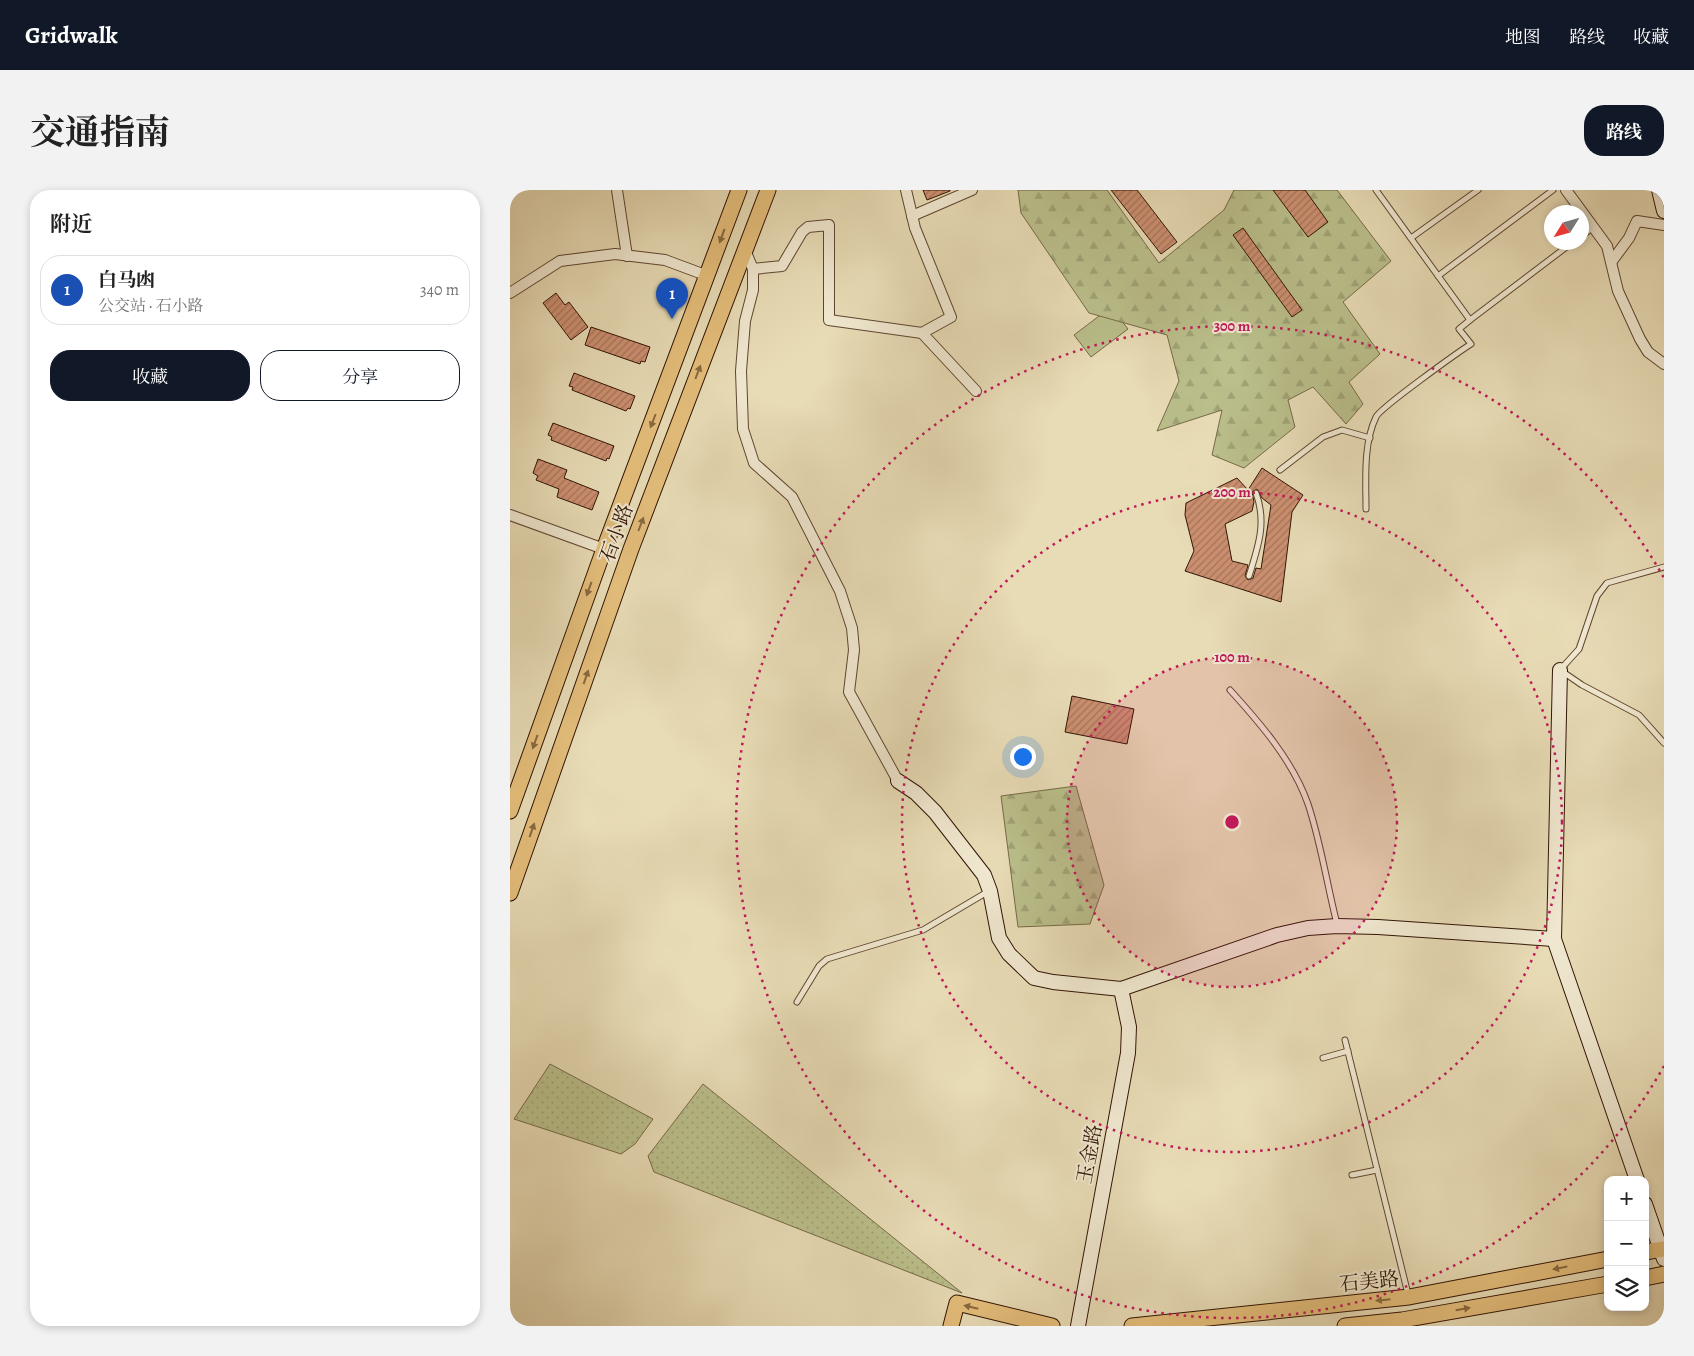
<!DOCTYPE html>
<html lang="zh">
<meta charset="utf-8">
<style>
:root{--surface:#fff;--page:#f2f2f2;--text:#222;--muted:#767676;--line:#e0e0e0;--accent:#111827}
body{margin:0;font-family:Alegreya,"Noto Serif SC",serif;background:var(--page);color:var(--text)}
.controls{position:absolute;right:15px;bottom:15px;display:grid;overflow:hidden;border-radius:10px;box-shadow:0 2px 8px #0003}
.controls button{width:45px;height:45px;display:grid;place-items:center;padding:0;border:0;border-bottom:1px solid var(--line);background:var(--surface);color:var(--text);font:25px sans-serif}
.compass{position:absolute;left:1034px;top:15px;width:45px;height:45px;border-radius:50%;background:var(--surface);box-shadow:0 2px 8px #0003;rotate:233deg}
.you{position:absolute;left:512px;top:566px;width:18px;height:18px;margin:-12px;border:4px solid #fff;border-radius:50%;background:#1a73e8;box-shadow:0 0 0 8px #1a73e833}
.badge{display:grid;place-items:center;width:32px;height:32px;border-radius:50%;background:var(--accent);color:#fff;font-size:16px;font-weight:700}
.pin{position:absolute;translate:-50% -41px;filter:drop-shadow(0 1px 2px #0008)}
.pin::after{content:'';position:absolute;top:26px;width:18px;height:15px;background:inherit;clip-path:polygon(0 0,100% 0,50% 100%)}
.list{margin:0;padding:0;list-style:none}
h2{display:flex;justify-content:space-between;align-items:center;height:65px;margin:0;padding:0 20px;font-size:21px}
h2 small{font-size:16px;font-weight:400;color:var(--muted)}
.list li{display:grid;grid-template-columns:32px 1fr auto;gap:15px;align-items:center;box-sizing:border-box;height:70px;margin:0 10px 10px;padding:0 10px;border:1px solid var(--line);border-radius:20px}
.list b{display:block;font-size:19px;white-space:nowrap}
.list p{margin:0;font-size:16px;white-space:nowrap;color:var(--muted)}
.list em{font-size:16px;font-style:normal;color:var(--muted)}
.actions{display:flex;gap:10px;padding:15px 20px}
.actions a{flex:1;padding:11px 0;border:1px solid var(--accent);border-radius:20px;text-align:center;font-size:18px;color:var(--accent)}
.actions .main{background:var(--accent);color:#fff}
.icon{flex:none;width:28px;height:28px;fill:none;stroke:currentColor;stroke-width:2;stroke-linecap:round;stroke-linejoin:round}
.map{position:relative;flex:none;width:1154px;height:1136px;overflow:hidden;border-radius:20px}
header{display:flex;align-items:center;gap:30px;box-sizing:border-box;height:70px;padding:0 25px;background:var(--accent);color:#fff}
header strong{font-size:24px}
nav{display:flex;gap:28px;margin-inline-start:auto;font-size:18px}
.intro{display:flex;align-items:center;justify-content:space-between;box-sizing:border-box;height:120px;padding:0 30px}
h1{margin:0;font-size:35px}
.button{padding:12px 22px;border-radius:20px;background:var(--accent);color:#fff;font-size:18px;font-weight:700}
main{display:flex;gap:30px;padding:0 30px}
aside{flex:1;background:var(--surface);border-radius:20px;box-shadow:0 2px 8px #0003}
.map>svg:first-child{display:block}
</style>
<header>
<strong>Gridwalk</strong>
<nav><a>地图</a><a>路线</a><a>收藏</a></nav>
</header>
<div class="intro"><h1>交通指南</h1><a class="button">路线</a></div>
<main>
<aside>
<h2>附近<small></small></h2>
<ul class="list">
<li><span class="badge" style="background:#1a4fb4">1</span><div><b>白马凼</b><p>公交站 · 石小路</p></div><em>340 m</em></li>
</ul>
<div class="actions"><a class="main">收藏</a><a>分享</a></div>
</aside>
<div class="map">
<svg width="1154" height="1136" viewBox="0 0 1154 1136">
<defs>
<pattern id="forest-firs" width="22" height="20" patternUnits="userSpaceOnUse" patternTransform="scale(1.25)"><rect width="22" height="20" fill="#babf8b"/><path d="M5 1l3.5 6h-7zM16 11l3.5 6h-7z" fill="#a0a376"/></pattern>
<pattern id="park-dots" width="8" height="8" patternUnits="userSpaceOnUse" patternTransform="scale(1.25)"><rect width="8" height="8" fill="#babf8b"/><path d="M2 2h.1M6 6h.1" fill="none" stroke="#a0a376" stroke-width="1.8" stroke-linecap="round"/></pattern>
<pattern id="building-hatch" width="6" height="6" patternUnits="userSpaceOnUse" patternTransform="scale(1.25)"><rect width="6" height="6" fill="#cc9071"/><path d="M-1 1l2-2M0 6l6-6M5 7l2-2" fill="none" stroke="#a6745b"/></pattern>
</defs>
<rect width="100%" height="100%" fill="#e8dcb6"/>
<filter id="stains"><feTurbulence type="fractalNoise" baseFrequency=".004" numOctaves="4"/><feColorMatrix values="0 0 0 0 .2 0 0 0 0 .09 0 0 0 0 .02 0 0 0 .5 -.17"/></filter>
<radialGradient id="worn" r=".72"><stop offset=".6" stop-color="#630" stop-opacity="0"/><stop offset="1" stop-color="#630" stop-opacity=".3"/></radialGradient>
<polygon fill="#babf8b" stroke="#766a48" points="601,117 618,139 581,167 564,145"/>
<g fill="url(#forest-firs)" stroke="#766a48">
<polygon points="508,0 597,0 649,73 714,20 724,0 827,0 881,71 833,112 870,164 839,192 853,214 836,234 803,197 778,210 785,237 734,278 702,265 712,220 647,241 669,191 657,145 579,123 511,23"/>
<polygon points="566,596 594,695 580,734 508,737 491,606"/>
</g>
<g fill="url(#park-dots)" stroke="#766a48">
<polygon points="40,874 143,929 125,954 111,964 4,929"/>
<polygon points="193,894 452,1103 144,982 138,966"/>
</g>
<g fill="url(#building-hatch)" stroke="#311405" fill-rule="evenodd">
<polygon points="413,0 440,0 440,1 417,10"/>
<polygon points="601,0 627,0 667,52 651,64"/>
<polygon points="763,0 795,0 818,32 798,47"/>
<polygon points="733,38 792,120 782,127 723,45"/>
<polygon points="46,103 55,115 59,112 78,137 61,150 33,113"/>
<polygon points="81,137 140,157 135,172 131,171 130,174 75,155"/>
<polygon points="64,183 125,206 120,219 118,218 116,221 62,200 63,197 59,196"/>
<polygon points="43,233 104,256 99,269 97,268 96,271 41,250 42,247 38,245"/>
<polygon points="28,269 57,280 54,288 89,302 82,320 47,307 49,299 26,290 28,286 23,283"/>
<path d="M752,278l41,27 -11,17 -11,90 -96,-31 9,-20 -9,-36 1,-12 51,-25 11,12zM747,299l5,9 9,7 -10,64 -5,-1 -3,10 -5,2 -3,-4 3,-11 -16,-4 -7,-37 27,-13 2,-9 -2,-10z"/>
<polygon points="562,506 624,519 617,554 555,542"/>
</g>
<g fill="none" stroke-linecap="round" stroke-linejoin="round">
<g stroke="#5f4631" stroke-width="7">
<g id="lane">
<polyline points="1072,46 1083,37"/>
<polyline points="901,48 968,0"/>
<polyline points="928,86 1043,0"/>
<polyline points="960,130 1063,52"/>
<polyline points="770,280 813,247 832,240 860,248"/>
<path d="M856,319c0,-29 -3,-65 10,-92 4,-9 81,-64 95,-73l-12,-15 11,-9 -94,-130"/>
<polyline points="1154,377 1097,393 1087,406 1069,459 1050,480 1072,495 1129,525 1154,553"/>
<path d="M739,386c9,-29 18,-53 7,-83"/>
<path d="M720,500c30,33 63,71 78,114 13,39 19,81 29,120"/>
<polyline points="287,812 309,776 317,769 413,740 479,701"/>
<polyline points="835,850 898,1104"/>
<polyline points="813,868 838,861"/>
<polyline points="842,985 867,980"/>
</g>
</g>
<g stroke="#5f4631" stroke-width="12">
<g id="street">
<polyline points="107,0 117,66"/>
<polyline points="396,0 405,38 441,127 412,143"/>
<polyline points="1056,0 1097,56 1108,101 1130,149 1138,162 1154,174"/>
<polyline points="402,26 462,0"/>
<polyline points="235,60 243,79 243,100 235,131 231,181 233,239 244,273 282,307 330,401 342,438 344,460 339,502 388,591"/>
<polyline points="1102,71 1119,48 1127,31 1154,35"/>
<polyline points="243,79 272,76 292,42 298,37 319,35 319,130 412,143 466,201"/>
<polyline points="0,103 50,71 105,64 155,70 198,86"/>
<polyline points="0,325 94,359"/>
</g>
</g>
<g stroke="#311405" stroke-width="16">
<g id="secondary">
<polyline points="1149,0 1154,21"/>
<polyline points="1050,480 1044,749 1127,990"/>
<polyline points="388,591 406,603 425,622 474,685 480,701 489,748 499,764 524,788 543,792 611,799 767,745 798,738 827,736 868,737 1044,749"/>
<polyline points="1135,1014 1154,1069"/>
<polyline points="568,1136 618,863 619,837 611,799"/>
</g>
</g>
<g stroke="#311405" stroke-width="17">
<g id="primary">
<polyline points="0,621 94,359 229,0"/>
<polyline points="0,703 121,359 258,0"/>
<polyline points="1135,1062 1154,1059"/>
<polyline points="1135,1088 1154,1084"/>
<polyline points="441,1136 447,1113 542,1136"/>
<polyline points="622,1136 899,1107 1098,1069"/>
<polyline points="835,1136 892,1130 1098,1094"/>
</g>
</g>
<use href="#lane" stroke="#f0e8d0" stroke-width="5"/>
<use href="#street" stroke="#f0e8d0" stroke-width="10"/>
<use href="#secondary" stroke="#f0e8d0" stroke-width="14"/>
<use href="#primary" stroke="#e4be7b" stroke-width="15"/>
</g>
<defs><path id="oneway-solid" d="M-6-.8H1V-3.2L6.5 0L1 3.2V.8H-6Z" transform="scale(1.25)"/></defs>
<g fill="#8a6940">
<use href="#oneway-solid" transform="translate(212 46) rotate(110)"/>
<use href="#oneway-solid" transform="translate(188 182) rotate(-69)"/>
<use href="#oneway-solid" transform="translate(143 231) rotate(111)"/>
<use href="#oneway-solid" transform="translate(131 334) rotate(-69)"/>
<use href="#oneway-solid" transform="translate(79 399) rotate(110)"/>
<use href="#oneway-solid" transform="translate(76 487) rotate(-71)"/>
<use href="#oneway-solid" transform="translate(25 552) rotate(110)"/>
<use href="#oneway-solid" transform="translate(22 640) rotate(-71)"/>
<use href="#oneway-solid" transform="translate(1050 1078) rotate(169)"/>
<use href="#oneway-solid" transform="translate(873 1110) rotate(174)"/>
<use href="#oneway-solid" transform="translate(461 1117) rotate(-167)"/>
<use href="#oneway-solid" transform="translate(953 1119) rotate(-10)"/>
</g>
<circle cx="722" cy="632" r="165" fill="#c2185b" fill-opacity=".12"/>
<g fill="none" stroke="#c2185b" stroke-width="2.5" stroke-dasharray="2.5 5">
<circle cx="722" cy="632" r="165"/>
<circle cx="722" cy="632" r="330"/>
<path d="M1154 876A496 496 0 1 1 1154 388"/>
</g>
<g text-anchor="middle" stroke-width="4" stroke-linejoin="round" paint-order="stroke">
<g font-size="20" fill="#311405" stroke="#f0e8d0">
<text transform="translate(106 343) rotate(-70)" y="7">石小路</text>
<text transform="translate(579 964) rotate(-79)" y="7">玉金路</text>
<text transform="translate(859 1091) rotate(-6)" y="7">石美路</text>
</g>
</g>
<circle cx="722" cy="632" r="8" fill="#c2185b" stroke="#f0e8d0" stroke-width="2.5"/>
<g font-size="15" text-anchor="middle" font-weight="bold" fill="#c2185b" stroke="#f0e8d0" stroke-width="4" stroke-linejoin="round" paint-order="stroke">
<text x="722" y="141">300 m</text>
<text x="722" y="307">200 m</text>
<text x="722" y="472">100 m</text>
</g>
<rect width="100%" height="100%" filter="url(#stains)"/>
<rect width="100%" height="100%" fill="url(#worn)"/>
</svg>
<div class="controls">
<button>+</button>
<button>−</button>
<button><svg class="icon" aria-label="layers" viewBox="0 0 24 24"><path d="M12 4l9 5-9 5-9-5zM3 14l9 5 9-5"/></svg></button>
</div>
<svg class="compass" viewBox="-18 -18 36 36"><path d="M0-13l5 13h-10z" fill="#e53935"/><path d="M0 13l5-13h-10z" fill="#767676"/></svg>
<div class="you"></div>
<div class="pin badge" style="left:162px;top:129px;background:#1a4fb4">1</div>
</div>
</main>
